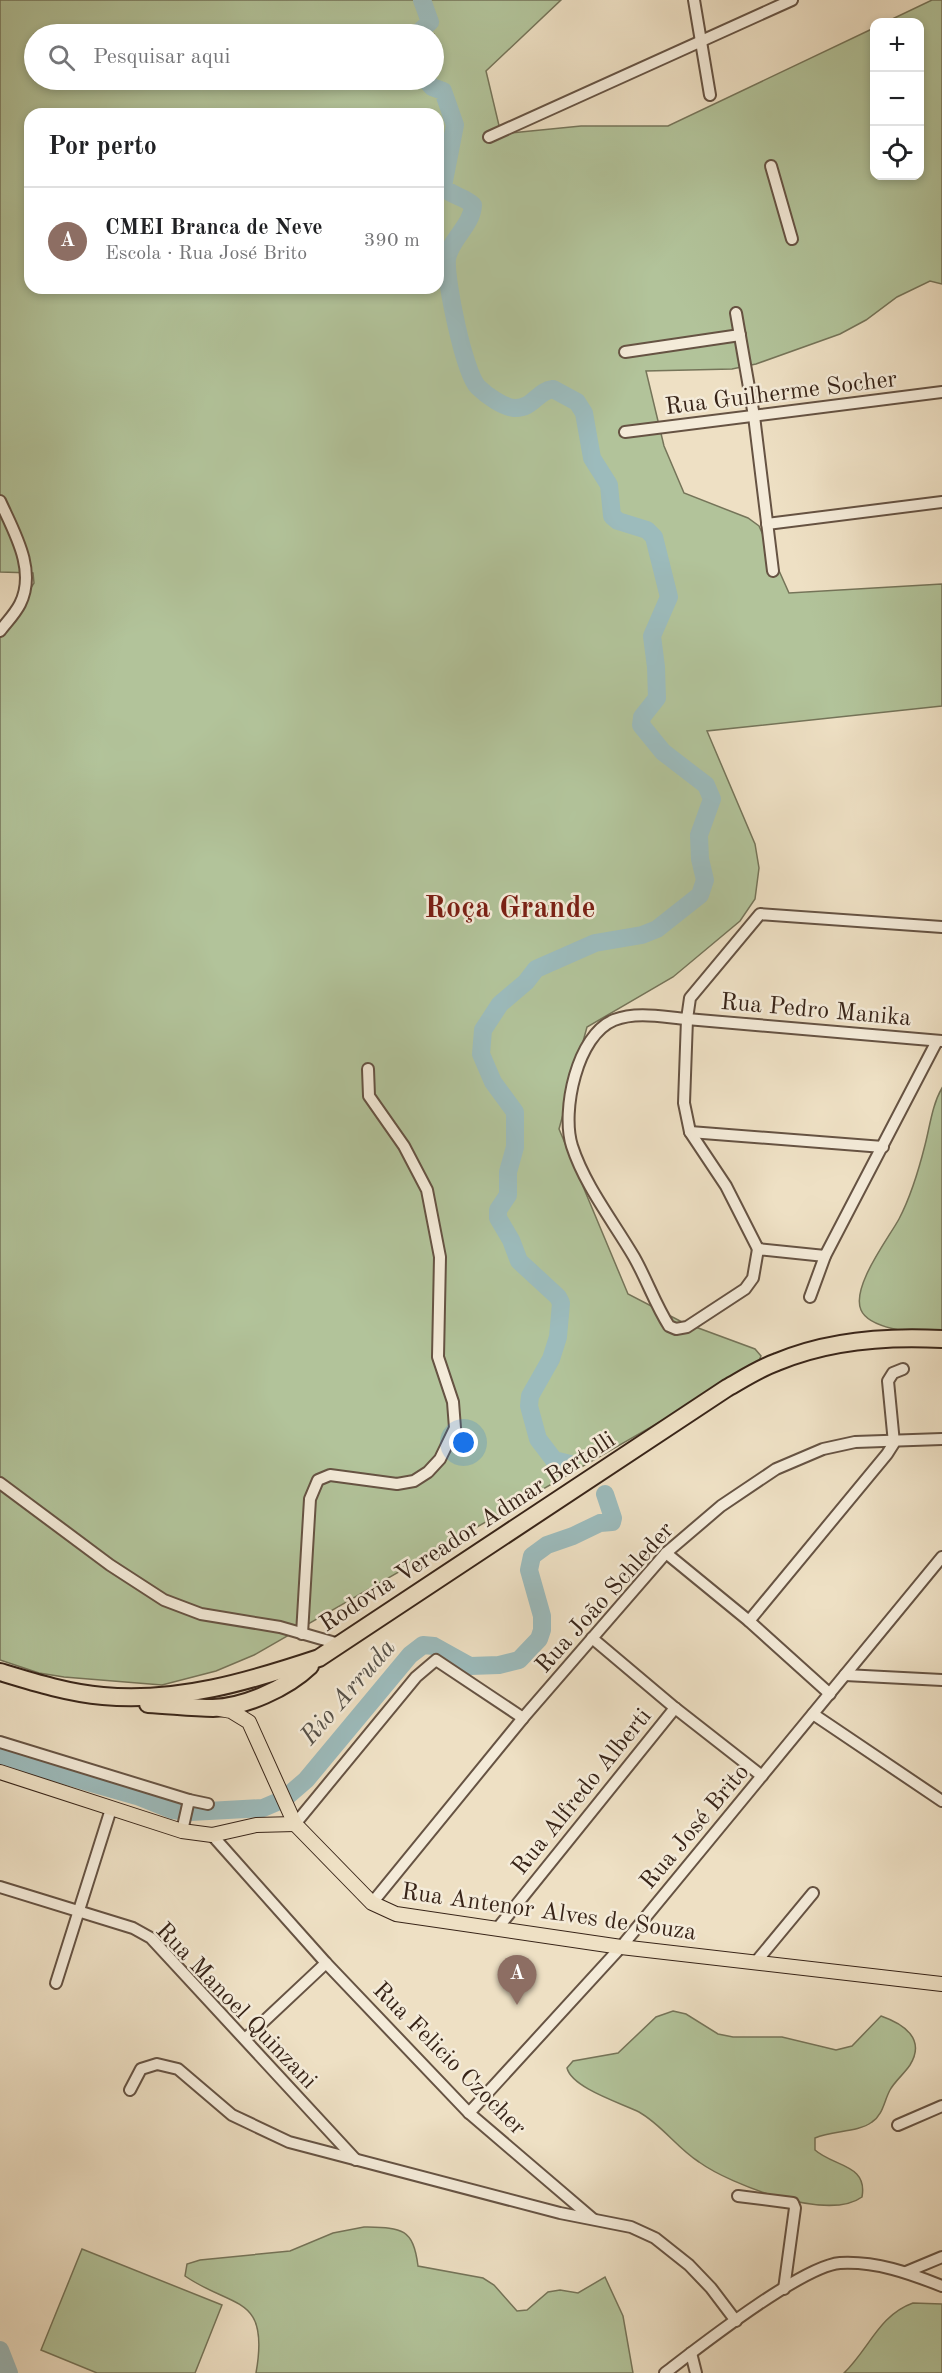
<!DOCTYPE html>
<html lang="pt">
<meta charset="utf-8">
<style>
:root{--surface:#fff;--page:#f6f6f6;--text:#202124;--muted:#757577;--line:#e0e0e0;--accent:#8f2418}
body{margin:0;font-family:"Old Standard TT",serif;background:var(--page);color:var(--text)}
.controls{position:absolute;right:18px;top:18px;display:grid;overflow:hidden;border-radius:12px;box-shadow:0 3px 9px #0003}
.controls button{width:54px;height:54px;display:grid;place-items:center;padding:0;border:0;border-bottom:2px solid var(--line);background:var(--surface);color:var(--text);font:30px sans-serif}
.you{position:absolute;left:464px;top:1443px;width:21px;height:21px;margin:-15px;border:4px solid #fff;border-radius:50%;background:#1a73e8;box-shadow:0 0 0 9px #1a73e833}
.badge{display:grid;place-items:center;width:39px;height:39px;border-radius:50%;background:var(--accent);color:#fff;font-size:20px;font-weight:700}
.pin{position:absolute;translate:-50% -50px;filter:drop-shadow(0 2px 3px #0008)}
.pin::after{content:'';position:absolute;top:32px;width:21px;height:18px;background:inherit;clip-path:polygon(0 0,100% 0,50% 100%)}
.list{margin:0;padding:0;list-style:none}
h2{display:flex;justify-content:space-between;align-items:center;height:78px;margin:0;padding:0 24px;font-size:26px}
h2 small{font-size:20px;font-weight:400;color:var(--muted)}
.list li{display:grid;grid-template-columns:39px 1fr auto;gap:18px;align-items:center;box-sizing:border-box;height:108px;padding:0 24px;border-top:2px solid var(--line)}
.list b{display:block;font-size:22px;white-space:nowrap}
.list p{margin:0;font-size:20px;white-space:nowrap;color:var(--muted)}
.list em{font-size:20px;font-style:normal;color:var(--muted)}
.icon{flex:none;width:33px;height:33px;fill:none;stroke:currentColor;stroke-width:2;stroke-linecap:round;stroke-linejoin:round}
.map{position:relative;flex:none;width:942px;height:2373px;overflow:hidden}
.search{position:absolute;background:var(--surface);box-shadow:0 3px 9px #0003;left:24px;top:24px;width:420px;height:66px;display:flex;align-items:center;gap:15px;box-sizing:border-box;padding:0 21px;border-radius:33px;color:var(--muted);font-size:22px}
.panel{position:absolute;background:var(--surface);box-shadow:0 3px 9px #0003;left:24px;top:108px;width:420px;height:186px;border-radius:18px}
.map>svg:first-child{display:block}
</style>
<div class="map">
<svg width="942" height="2373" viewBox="0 0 942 2373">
<rect width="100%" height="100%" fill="#eee0c4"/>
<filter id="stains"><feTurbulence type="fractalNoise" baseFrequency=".00333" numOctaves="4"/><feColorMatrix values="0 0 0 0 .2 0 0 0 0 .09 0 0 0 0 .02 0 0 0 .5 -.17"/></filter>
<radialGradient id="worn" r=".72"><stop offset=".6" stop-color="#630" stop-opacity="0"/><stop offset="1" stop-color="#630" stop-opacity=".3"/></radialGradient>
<g fill="#b2c39a" stroke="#757459" stroke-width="1.5" fill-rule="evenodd">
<path d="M0,0h561l-75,71 15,63 80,-8h87l206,-98v148h46v-154h-34l46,-22h10v284l-12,-3 -33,16 -31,23 -26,14 -84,30 -24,5 -86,2 18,75 20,47 64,25 11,8 30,67 153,-9v122l-235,25 48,113 4,24 -4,31 -15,22 -67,56 -86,50 -28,102 69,165 54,28 73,27 6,7 -3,7 -11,9 -493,283 -38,16 -54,14 -98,-8 -25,-4 -39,-13v-1025l34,-52 -1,-10 -33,-1zM34,34h400v46h-400zM30,114h408v174h-408z"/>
<path d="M942,1088v247c-20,-2 -72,-4 -81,-25 -10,-23 27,-71 38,-91 12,-23 20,-50 26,-74 5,-19 7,-40 17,-57z"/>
<path d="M673,2011l13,3 32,20 15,3h49l54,13 16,-4 29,-30c23,8 45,23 29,49 -6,9 -15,16 -20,25 -6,11 -7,25 -18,32 -15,11 -39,8 -57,16v12c19,17 53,14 47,47 -34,25 -131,-12 -163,-35 -22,-14 -37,-37 -60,-50 -18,-9 -67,-24 -72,-44l6,-7 45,-8 38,-36z"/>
<path d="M364,2227c37,1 49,0 54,39l65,12 11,7 23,26 10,-1 21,-18 12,-2 18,3 27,-16 18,39 10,57h-377c14,-79 -23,-64 -71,-97l2,-12 13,-4 90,-9 43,-18z"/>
<polygon points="82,2249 222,2305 195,2373 97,2373 41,2350"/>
<path d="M913,2303l29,1v69h-98c25,-24 35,-58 69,-70z"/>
</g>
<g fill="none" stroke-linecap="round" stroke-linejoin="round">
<g stroke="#9cbbbc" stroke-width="18">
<polyline points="417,34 430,22 422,0"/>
<path d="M426,80l6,7 11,4 12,34 -12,61c7,10 21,10 30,19 -1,21 -23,34 -26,54 -2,20 17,114 31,128 8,8 25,20 36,21 19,1 23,-17 39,-19l24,13 7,11 8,45 17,27 3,31 6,5 29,9 7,7 15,60 -17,39 4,31 1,31 -15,19 -1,8 22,27 43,33 6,14 -13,36 1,24 5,21 -5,15 -43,34 -15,6 -47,8 -59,26 -10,13 -26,22 -17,26 -2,24 12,28 22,30v35l-7,25v23l-10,15v8l13,22 8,21 39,36 3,6 -3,34 -7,22 -21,37 -1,10 9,33 16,21 16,4"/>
<polyline points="0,1757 137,1796 172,1810 190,1812 263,1808 284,1799 306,1780 410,1655 423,1645 434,1646 470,1666 499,1665 519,1660 539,1639 542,1630 542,1616 529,1570 532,1556 547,1545 573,1536 600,1523 612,1522 613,1518 605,1494"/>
<polyline points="0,2350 9,2373"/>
</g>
<g stroke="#665343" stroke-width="14">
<g id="minor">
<polyline points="694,0 710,95"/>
<polyline points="489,137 792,0"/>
<polyline points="771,166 792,239"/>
<polyline points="736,313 754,416 773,571"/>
<polyline points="625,352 740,335"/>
<polyline points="625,432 942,392"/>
<path d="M0,501c14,31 37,69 20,103 -5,10 -14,19 -20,27"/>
<polyline points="767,524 942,502"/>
<polyline points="690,1132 883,1147"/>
<polyline points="758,1249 726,1186 690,1132 684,1103 687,1019 942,1041"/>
<path d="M825,1256l-67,-7 -5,29 -8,11 -58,38 -11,2 -7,-3c-14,-22 -22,-46 -35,-69 -21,-36 -49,-71 -62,-111 -11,-35 5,-111 42,-126 23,-9 49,-3 73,-1l3,-21 70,-84 182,13"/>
<polyline points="810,1297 825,1256 937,1041"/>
<polyline points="0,1483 110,1565 164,1600 201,1614 280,1627 339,1644"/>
<polyline points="666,1553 749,1621 830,1694"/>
<polyline points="749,1621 887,1454 894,1443 888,1381 893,1373 903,1369"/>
<polyline points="302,1634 310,1499 318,1480 330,1475 397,1484 414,1481 428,1472 440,1459 455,1428 453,1402 438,1357 440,1257 427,1190 404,1146 369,1096 368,1069"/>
<polyline points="592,1638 675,1708 762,1776"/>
<polyline points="845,1675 942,1680"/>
<polyline points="813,1714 942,1801"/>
<polyline points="0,1742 189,1800"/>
<polyline points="295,1824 416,1677 436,1660 523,1718"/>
<polyline points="182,1831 189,1800 208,1804"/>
<polyline points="212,1835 326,1963 469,2113 593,2219"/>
<polyline points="0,1887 133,1928 151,1938 356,2160"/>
<polyline points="372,1903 523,1718 666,1553 721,1506 776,1469 823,1449 855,1442 942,1439"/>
<polyline points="497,1929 675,1708"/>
<polyline points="755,1963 813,1893"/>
<polyline points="56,1983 111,1809"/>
<polyline points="245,2039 326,1963"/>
<polyline points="130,2090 141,2069 157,2064 178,2069 232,2115 289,2142 560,2213 631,2227 655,2238 689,2265 711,2288 736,2321"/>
<polyline points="469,2113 621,1947 942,1557"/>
<polyline points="898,2125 942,2106"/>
<polyline points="738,2196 793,2203 795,2208 784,2289"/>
<polyline points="906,2272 942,2257"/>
<polyline points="691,2353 696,2373"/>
<path d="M665,2373c34,-26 137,-107 175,-110 36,-2 69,10 102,23"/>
</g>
</g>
<g stroke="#382418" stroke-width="16">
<g id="major">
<polyline points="220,1709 231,1711 249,1722 295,1824 372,1903 396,1914 621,1947 942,1984"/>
<polyline points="0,1772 182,1831 212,1835 256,1825 295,1824"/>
</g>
</g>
<g stroke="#382418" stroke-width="20">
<g id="highway">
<path d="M0,1672c33,10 68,21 103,24 74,7 147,-15 216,-38l408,-270c16,-9 33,-20 50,-26 52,-22 109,-26 165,-23"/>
<path d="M148,1704c22,1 44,4 65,4 32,-1 74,-20 97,-42"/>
</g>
</g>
<use href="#minor" stroke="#f4ebd9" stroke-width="10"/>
<use href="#major" stroke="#eee0c4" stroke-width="14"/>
<use href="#highway" stroke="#eee0c4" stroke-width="16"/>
</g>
<g text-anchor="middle" stroke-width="5" stroke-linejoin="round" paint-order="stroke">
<g font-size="24" fill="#382418" stroke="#f4ebd9">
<text transform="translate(781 392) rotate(-7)" y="8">Rua Guilherme Socher</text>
<text transform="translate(816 1009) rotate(5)" y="8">Rua Pedro Manika</text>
<text transform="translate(467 1531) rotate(-33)" y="8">Rodovia Vereador Admar Bertolli</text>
<text transform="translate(604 1597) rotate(-48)" y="8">Rua João Schleder</text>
<text transform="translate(581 1791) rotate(-51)" y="8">Rua Alfredo Alberti</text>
<text transform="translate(694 1826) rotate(-50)" y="8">Rua José Brito</text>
<text transform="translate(549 1911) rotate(8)" y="8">Rua Antenor Alves de Souza</text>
<text transform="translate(237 2005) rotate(46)" y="8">Rua Manoel Quinzani</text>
<text transform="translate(450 2058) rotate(45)" y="8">Rua Felicio Czocher</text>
</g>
<g font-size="26" font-style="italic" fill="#565149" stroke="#f4ebd9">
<text transform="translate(347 1691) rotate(-49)" y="9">Rio Arruda</text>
</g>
<g font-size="30" font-weight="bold" fill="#7a1f14" stroke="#f4ebd9">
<text x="510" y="917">Roça Grande</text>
</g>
</g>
<rect width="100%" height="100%" filter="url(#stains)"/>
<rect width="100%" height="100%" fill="url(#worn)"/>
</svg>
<div class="controls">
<button>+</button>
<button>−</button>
<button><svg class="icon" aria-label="locate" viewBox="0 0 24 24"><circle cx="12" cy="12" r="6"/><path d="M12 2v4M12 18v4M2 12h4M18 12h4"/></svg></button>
</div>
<div class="you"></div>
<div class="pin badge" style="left:517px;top:2005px;background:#8d6e63">A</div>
<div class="search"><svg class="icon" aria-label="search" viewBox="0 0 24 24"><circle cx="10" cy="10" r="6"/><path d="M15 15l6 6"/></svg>Pesquisar aqui</div>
<section class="panel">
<h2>Por perto<small></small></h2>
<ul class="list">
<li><span class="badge" style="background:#8d6e63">A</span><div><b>CMEI Branca de Neve</b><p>Escola · Rua José Brito</p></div><em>390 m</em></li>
</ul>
</section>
</div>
